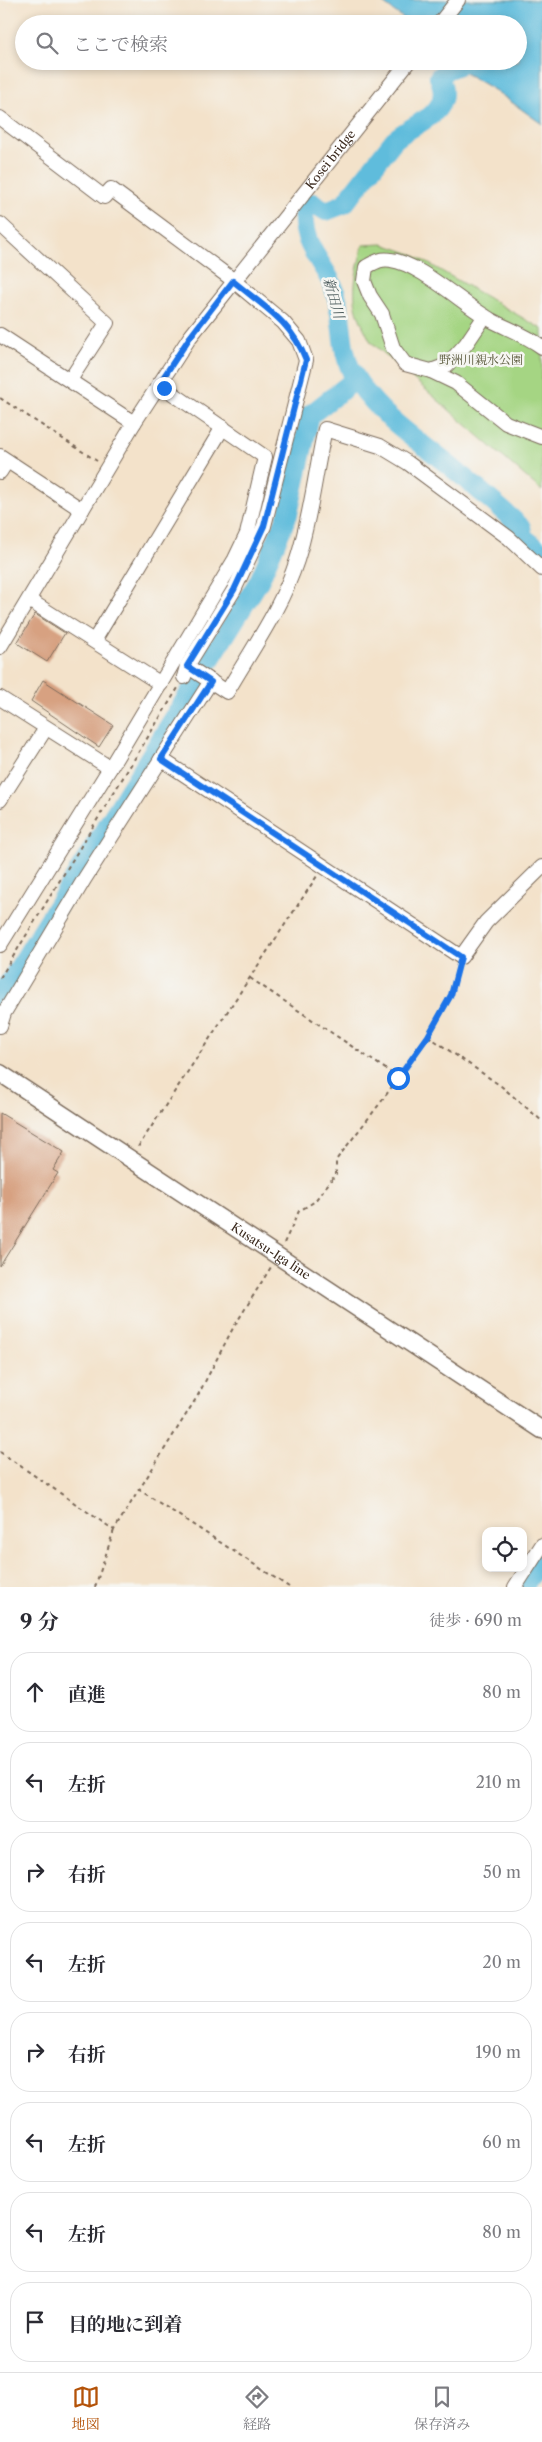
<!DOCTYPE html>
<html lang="ja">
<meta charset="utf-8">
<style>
:root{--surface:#fff;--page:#f2f2f3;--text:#2b2b33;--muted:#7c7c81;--line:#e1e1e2;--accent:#b45309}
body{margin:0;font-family:"Libre Caslon Text","Noto Serif JP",serif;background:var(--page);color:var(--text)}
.controls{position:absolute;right:15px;bottom:15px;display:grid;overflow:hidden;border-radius:10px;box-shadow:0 2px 8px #0003}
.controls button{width:45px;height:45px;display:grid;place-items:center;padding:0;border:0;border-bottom:1px solid var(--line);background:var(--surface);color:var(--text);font:25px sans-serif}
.stop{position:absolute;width:15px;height:15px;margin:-11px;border:4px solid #1a73e8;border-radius:50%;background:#fff}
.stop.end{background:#1a73e8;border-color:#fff;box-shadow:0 1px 5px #0008}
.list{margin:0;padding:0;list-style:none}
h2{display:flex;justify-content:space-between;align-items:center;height:65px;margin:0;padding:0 20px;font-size:21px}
h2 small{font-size:16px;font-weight:400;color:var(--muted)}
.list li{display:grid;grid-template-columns:32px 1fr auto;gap:15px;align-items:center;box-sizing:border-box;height:80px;margin:0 10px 10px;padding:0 10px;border:1px solid var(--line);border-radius:20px}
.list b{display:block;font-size:19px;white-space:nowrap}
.list em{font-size:16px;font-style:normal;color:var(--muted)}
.icon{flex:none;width:28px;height:28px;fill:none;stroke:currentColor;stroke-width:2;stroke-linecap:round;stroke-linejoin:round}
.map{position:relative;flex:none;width:542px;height:1587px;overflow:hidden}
.search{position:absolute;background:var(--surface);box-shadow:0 2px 8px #0003;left:15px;right:15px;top:15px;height:55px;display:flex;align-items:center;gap:12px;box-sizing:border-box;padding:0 18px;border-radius:28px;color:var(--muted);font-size:19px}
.sheet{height:785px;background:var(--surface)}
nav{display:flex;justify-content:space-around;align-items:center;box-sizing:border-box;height:70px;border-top:1px solid var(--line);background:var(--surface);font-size:14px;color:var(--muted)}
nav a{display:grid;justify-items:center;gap:2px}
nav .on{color:var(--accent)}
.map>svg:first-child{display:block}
</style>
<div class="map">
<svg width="542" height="1587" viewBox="0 0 542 1587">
<rect width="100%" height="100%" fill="#f6f6f2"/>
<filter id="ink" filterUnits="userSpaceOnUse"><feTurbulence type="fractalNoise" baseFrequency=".02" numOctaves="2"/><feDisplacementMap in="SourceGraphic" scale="10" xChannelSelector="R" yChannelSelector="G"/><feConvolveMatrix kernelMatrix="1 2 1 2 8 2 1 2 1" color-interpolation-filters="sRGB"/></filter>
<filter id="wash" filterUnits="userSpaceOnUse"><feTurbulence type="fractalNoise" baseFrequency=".0096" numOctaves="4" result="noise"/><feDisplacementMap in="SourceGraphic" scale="20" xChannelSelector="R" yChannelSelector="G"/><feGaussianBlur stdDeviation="1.12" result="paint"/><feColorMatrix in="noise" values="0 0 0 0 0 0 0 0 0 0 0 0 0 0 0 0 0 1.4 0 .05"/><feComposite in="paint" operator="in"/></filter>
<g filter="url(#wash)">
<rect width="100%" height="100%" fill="#f3e2ca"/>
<path fill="#a5d583" stroke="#708050" d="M383,244l29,10 130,75v162l-171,-149c-22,-40 -19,-53 -8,-97z"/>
<polygon fill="#5ebcdc" stroke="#4c737d" points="379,0 542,0 542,124 496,91 460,70 449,74 451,100 448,100 445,76 449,71 468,63 468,61 518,61 518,24 411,24"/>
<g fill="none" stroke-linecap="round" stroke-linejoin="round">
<g stroke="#5ebcdc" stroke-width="20">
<path d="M468,61l-22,9 -7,7c17,37 -25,45 -45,63l-50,64 -18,7 -13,-8 -9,9c-3,33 19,49 30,76 10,26 5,56 17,82 21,40 60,65 95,93 25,20 51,42 75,64l2,10 19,15"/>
<polyline points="0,998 259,581 288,514 310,415 356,379"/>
<polyline points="523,1587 542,1559"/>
</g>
</g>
<g id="blocks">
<g fill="#d7a181">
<polygon points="35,614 65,633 47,662 17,643"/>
<polygon points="43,680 113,725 99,747 31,701"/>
<polygon points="0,1113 64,1152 53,1170 58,1173 0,1266"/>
</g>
</g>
</g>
<g filter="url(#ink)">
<use href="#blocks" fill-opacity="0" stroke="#7b6a5a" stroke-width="1"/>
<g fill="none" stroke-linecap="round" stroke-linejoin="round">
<g stroke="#7b6a5a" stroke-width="16">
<g id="minor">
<polyline points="439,24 458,0"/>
<polyline points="0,118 104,197 111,189 229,277 283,322 299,341 306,360 264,526 234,590 187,666 184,677"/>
<polyline points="0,224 107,323 70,380"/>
<path d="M485,316l-19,28 -19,21 -16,6 -26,-7 -12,-16 -11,-34 -12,-18 -6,-15 2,-14c9,-5 15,-9 25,-7 28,3 73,45 100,60 17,9 35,15 51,27"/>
<polyline points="0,335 134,423"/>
<polyline points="431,371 456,383 506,423 542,437"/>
<polyline points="0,456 82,510"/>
<polyline points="0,472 7,461"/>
<polyline points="29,600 161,684"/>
<polyline points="94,641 223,427"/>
<path id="s1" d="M0,647l134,-224 56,-86 219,-276"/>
<path d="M187,666l40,26c25,-43 55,-85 70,-132 14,-43 18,-87 28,-131l55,17 28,17 101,75 33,31"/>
<polyline points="0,698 110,768 235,559 247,534 265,457 159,384"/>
<polyline points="161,759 461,957 486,922 542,867"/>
<polyline points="0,800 46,728"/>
<polyline points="0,945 110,768"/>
<polyline points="0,1026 4,1013 85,878 211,681"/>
<polyline points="515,1587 542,1545"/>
</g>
</g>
<g stroke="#7b6a5a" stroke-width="19">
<g id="major">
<path id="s2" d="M0,1073l542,357"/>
</g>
</g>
<g stroke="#7b6a5a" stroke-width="2" stroke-dasharray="4 4" stroke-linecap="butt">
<polyline points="0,398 97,461"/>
<polyline points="0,978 178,688"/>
<polyline points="250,978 399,1078"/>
<polyline points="428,1036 501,1086 542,1121"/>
<polyline points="138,1147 317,876"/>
<polyline points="284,1243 299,1211 314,1202 336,1174 336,1160 381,1102 428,1036 451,995 458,969"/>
<polyline points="0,1452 114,1530 197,1397 232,1330 271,1267"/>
<polyline points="138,1489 289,1587"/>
<polyline points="95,1587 114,1530"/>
</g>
<use href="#minor" stroke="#fff" stroke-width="14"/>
<use href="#major" stroke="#fff" stroke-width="16"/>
</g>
</g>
<g fill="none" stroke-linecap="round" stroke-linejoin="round" filter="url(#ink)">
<path stroke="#1a73e8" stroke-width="6" d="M164,388l-5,-4 31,-47 43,-56c31,26 58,40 73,79l-42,166 -30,64 -47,76 24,16 -50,77 300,198 -10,38 -23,41 -30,42"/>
</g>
<g text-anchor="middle" stroke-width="5" stroke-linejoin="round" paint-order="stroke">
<g font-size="12" fill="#3b2a1e" stroke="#f6f6f2">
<text dy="4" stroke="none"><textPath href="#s1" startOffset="590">Kosei bridge</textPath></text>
<text dy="4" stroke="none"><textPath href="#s2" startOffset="324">Kusatsu-Iga line</textPath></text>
</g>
<g font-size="12" fill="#565537" stroke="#f6f6f2">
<text x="481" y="364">野洲川親水公園</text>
</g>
<g font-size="14" font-style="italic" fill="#465657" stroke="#f6f6f2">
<text transform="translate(334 298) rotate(74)" y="5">新田川</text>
</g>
</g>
</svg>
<div class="controls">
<button><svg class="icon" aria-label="locate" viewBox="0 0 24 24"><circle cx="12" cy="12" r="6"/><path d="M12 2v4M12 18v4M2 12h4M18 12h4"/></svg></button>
</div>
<div class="stop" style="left:398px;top:1078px"></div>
<div class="stop end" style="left:164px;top:388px"></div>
<div class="search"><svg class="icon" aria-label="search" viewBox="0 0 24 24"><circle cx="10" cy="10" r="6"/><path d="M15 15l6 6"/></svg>ここで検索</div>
</div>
<section class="sheet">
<h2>9 分<small>徒歩 · 690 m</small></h2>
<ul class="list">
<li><svg class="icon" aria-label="ahead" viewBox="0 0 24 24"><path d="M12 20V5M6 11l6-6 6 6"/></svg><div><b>直進</b></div><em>80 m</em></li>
<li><svg class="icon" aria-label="left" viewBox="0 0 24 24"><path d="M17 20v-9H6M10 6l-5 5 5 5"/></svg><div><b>左折</b></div><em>210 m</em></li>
<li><svg class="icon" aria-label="right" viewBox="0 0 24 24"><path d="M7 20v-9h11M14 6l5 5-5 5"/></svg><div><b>右折</b></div><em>50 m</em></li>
<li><svg class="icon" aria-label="left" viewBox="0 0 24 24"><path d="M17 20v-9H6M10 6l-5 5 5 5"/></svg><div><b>左折</b></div><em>20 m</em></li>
<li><svg class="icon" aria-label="right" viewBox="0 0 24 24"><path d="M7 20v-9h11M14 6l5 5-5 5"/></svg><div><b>右折</b></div><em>190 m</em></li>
<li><svg class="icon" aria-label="left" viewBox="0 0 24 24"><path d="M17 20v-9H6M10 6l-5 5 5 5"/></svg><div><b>左折</b></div><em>60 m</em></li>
<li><svg class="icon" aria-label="left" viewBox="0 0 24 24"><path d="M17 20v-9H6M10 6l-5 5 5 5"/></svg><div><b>左折</b></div><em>80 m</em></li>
<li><svg class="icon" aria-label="arrive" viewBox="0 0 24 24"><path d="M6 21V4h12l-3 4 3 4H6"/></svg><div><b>目的地に到着</b></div></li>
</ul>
</section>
<nav>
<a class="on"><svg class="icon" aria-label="map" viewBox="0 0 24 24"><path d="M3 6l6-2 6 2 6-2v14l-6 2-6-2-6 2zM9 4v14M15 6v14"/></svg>地図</a>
<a><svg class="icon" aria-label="directions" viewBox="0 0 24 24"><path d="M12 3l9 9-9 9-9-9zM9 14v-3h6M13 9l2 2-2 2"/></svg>経路</a>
<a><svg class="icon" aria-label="saved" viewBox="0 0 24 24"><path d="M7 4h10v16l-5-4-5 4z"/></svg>保存済み</a>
</nav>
